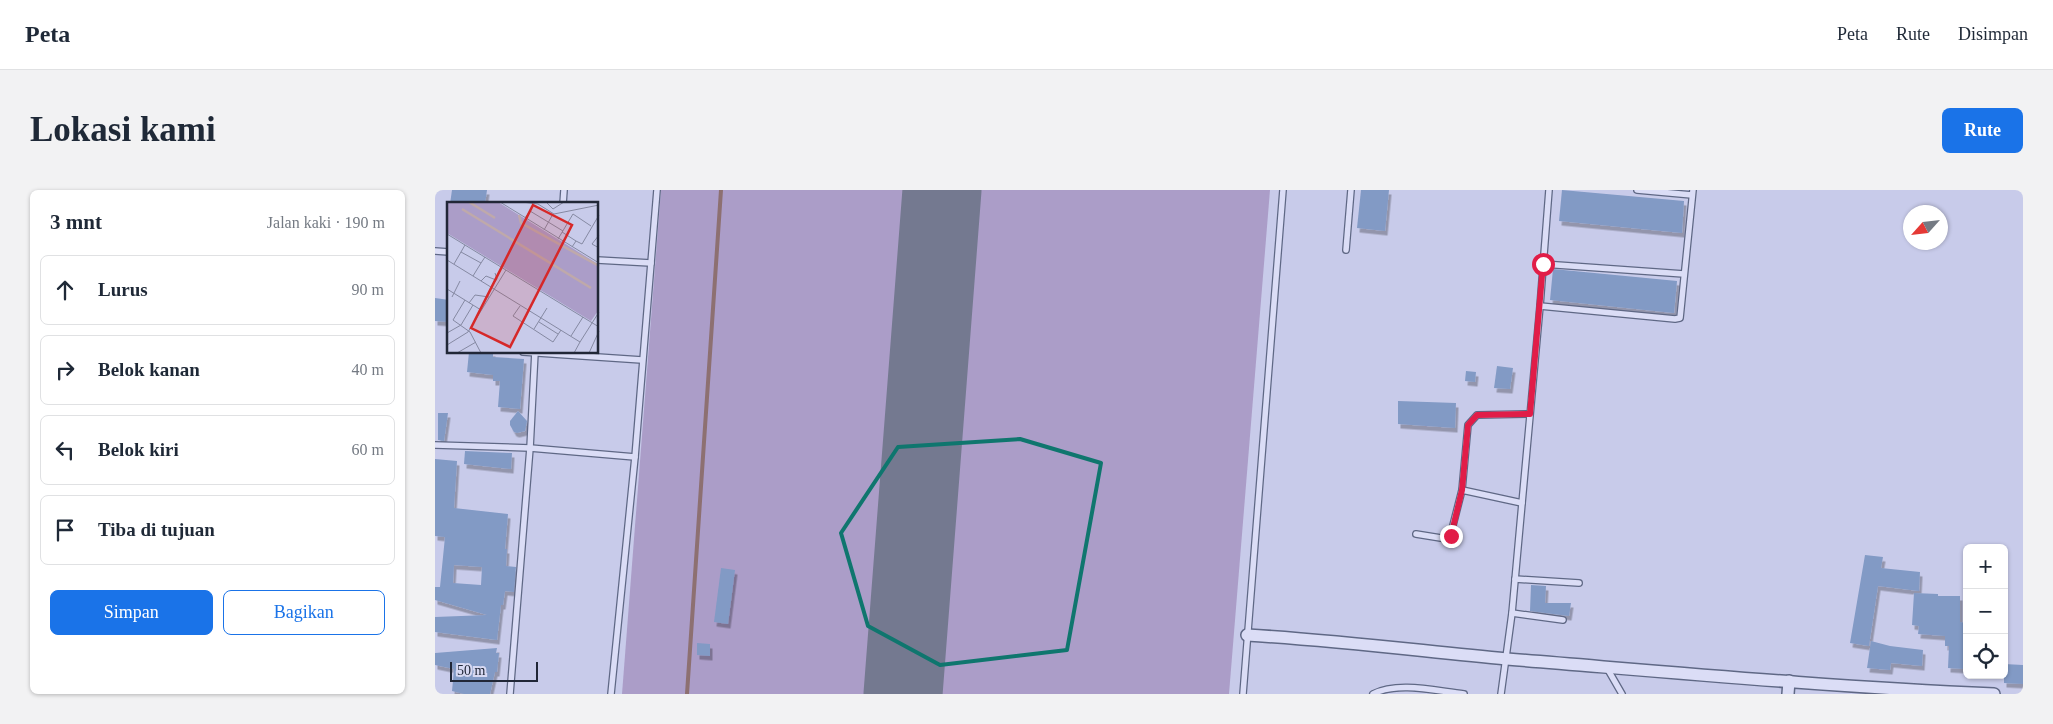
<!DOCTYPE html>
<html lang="id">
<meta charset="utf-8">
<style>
:root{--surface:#fff;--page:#f2f2f3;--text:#1f2937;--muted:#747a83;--line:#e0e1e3;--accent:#1a73e8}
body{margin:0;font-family:"Times New Roman",serif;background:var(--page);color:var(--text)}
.controls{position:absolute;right:15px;bottom:15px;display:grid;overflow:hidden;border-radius:8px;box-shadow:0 1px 4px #0004}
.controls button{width:45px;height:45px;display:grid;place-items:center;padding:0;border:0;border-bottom:1px solid var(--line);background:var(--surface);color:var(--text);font:25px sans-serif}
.compass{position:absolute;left:1468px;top:15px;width:45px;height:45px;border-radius:50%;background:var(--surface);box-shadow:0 1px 4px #0004;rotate:243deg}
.scale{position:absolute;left:15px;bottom:12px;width:88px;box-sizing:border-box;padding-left:5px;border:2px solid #212737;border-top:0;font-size:14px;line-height:18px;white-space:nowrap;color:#212737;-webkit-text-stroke:4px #d7d9f2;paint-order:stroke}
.stop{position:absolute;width:15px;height:15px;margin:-11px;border:4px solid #e11d48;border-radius:50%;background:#fff}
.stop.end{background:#e11d48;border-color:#fff;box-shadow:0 1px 5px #0008}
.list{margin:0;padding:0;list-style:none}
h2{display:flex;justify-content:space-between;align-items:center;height:65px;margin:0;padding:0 20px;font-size:21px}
h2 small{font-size:16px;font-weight:400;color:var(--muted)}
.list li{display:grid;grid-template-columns:32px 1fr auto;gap:15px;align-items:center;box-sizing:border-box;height:70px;margin:0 10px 10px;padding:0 10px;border:1px solid var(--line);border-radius:8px}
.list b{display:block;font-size:19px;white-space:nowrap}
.list em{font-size:16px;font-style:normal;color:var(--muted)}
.actions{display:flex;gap:10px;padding:15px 20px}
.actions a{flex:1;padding:11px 0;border:1px solid var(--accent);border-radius:8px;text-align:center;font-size:18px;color:var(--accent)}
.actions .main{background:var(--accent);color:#fff}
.icon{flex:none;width:28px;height:28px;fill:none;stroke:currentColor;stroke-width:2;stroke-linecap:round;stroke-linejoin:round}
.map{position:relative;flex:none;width:1588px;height:504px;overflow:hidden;border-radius:8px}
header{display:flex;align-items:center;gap:30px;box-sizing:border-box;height:70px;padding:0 25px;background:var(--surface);border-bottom:1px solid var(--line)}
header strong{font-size:24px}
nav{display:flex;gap:28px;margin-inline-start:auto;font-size:18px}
.intro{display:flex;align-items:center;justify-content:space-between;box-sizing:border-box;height:120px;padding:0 30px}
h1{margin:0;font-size:35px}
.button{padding:12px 22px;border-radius:8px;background:var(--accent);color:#fff;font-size:18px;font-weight:700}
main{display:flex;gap:30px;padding:0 30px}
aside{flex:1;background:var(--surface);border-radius:8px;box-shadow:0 1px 4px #0004}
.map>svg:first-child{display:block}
</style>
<header>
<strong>Peta</strong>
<nav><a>Peta</a><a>Rute</a><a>Disimpan</a></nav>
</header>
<div class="intro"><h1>Lokasi kami</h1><a class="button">Rute</a></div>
<main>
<aside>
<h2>3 mnt<small>Jalan kaki · 190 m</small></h2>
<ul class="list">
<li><svg class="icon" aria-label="ahead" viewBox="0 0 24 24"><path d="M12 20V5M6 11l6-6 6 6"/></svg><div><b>Lurus</b></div><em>90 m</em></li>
<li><svg class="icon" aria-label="right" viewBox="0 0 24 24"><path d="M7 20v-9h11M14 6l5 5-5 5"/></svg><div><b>Belok kanan</b></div><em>40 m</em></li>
<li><svg class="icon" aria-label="left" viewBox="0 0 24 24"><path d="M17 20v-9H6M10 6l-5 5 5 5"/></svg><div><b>Belok kiri</b></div><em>60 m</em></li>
<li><svg class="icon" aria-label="arrive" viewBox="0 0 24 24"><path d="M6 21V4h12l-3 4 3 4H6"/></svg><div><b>Tiba di tujuan</b></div></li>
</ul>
<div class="actions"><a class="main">Simpan</a><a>Bagikan</a></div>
</aside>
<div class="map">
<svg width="1588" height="504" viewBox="0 0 1588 504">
<defs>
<filter id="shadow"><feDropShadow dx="2.5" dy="4.5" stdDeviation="0" flood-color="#0004"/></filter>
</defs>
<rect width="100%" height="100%" fill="#c8cbea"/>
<polygon fill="#ab9dc8" points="226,0 835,0 794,504 187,504"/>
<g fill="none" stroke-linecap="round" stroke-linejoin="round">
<polyline stroke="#8d7071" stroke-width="4" points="252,504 286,0"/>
<polyline stroke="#747990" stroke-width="79" points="468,504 507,0"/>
</g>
<g fill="#829ac5" fill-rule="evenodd" filter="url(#shadow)">
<polygon points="17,0 52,0 50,14 15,14"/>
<polygon points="926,0 954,0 950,41 922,38"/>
<polygon points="1127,0 1249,11 1247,43 1124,31"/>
<polygon points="1118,79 1242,91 1239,123 1115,110"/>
<polygon points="0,108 14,110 14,132 0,131"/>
<polygon points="34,162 58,162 58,167 89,169 85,219 63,217 65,191 58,191 58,185 32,182"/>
<polygon points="1062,176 1078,178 1075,199 1059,198"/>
<polygon points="1031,181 1041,182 1040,192 1030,191"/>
<polygon points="963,211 1021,213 1020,238 963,234"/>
<polygon points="83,221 92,231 90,241 82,243 79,242 75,235 75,231"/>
<polygon points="3,223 13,223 9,251 3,250"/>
<polygon points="30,261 77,263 76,279 29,274"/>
<path d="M0,269l22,2 -3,47 54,6 -3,35h2l-1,17 10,1 -2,25 -9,-1 -2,14h-2l-4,35 -62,-8v-15l52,-2 -52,-15v-13h5l5,-50 -10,-1zM19,375l28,2 -1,18 -28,-2z"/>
<polygon points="1430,365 1448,367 1446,378 1485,382 1484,401 1443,396 1434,456 1415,453"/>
<polygon points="286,378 300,380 293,434 279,432"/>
<polygon points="1096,395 1111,396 1110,413 1136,413 1134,426 1095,421"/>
<polygon points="1479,403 1503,404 1503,406 1525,406 1525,432 1532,433 1529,479 1513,478 1514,456 1510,456 1510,446 1483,444 1484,436 1477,435"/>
<polygon points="1436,451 1455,456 1488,460 1487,476 1456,473 1455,480 1432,478"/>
<polygon points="262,453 275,454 275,466 262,465"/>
<polygon points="62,458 61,463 64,463 62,482 60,482 55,504 29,504 17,501 19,479 0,475 0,463"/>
<polygon points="1569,474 1588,475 1588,494 1569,493"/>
</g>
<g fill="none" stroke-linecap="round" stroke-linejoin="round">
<g stroke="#5f6885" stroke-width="8">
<g id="service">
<polyline points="1202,0 1257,5"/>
<polyline points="128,14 129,0"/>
<polyline points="911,60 916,0"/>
<polyline points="0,61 14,62"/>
<polyline points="162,70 216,73"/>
<polyline points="1108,74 1249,84"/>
<polyline points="1105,116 1240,129 1245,128 1258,0"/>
<polyline points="88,162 207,170"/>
<polyline points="0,255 95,258 200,267"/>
<polyline points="1027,300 1033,235 1042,225 1095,224"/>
<polyline points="981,344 1012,349 1015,347 1027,300 1087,313"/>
<polyline points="1080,389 1144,393"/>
<polyline points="1077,423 1128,430"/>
<polyline points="1172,478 1187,504"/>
<polyline points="75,504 95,258 100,162"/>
<polyline points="176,504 200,267 222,0"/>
<polyline points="808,504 848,0"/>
<path d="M938,504c25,-13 63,-3 91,0"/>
<polyline points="1066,504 1077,423 1105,116 1114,0"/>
</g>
</g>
<g stroke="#5f6885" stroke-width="14">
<g id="minor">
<path d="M812,445c87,5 174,16 260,24 162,13 324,28 487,35"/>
<polyline points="1353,504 1354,491"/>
</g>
</g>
<use href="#service" stroke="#dbddf6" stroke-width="5.5"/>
<use href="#minor" stroke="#dbddf6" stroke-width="11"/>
</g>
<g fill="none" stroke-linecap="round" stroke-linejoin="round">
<polyline stroke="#e11d48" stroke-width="6" points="1016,346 1027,300 1033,235 1042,225 1095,224 1108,74"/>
</g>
<path fill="none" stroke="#0f766e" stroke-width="4" stroke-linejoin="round" d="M585,249l81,24 -34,187 -127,15 -72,-39 -27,-93 57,-86z"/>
<g transform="translate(12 12)">
<rect width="151" height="151" fill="#c8cbea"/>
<path d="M51,0l100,62v47l-7,10 -144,-88v-30z" fill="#ab9dc8"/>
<path fill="none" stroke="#bfa9aa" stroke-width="2.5" d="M22,0l26,16M15,7l129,79M72,13l2,8 78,43"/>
<path fill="none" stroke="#8589a2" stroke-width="1" d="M53,0l99,61M75,0l16,2 16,10 45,-9M99,0l7,7 11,-7M78,16l5,-7 33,20M97,28l9,-16M115,30l14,9M0,32l152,93M152,33l-7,9 7,4M111,37l15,-25 18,12M125,45l4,-6 6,3 17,-29M14,50l20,11 4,-6M0,58l133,82 -6,11M7,62l11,-19M26,74l8,-13M34,79l5,-5 10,4M44,85l6,-8 -2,-6M0,87l34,21M5,95l8,-16M18,98l-12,20 17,12 11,21h17M22,101l6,-8 14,2M73,104l-7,10 40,26 8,-12M92,120l19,12M87,127l13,-21M0,131l14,-8 12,-20M124,134l12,-19M133,140l19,-30M0,143l21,-13 38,-62M10,151l19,-11M142,151l10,-22"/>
<path fill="#d62828" fill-opacity="0.15" stroke="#d62828" stroke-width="2.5" d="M86,3l39,20 -62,122 -39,-19z"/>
<rect width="151" height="151" fill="none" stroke="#212737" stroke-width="2.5"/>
</g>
</svg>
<div class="controls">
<button>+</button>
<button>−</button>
<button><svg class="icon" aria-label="locate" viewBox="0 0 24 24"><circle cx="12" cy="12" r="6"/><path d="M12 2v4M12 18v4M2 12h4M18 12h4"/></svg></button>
</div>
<svg class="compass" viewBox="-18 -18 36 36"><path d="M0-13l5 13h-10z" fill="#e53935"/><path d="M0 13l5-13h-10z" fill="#747a83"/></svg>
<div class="scale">50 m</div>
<div class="stop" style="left:1108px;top:74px"></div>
<div class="stop end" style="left:1016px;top:346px"></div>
</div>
</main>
